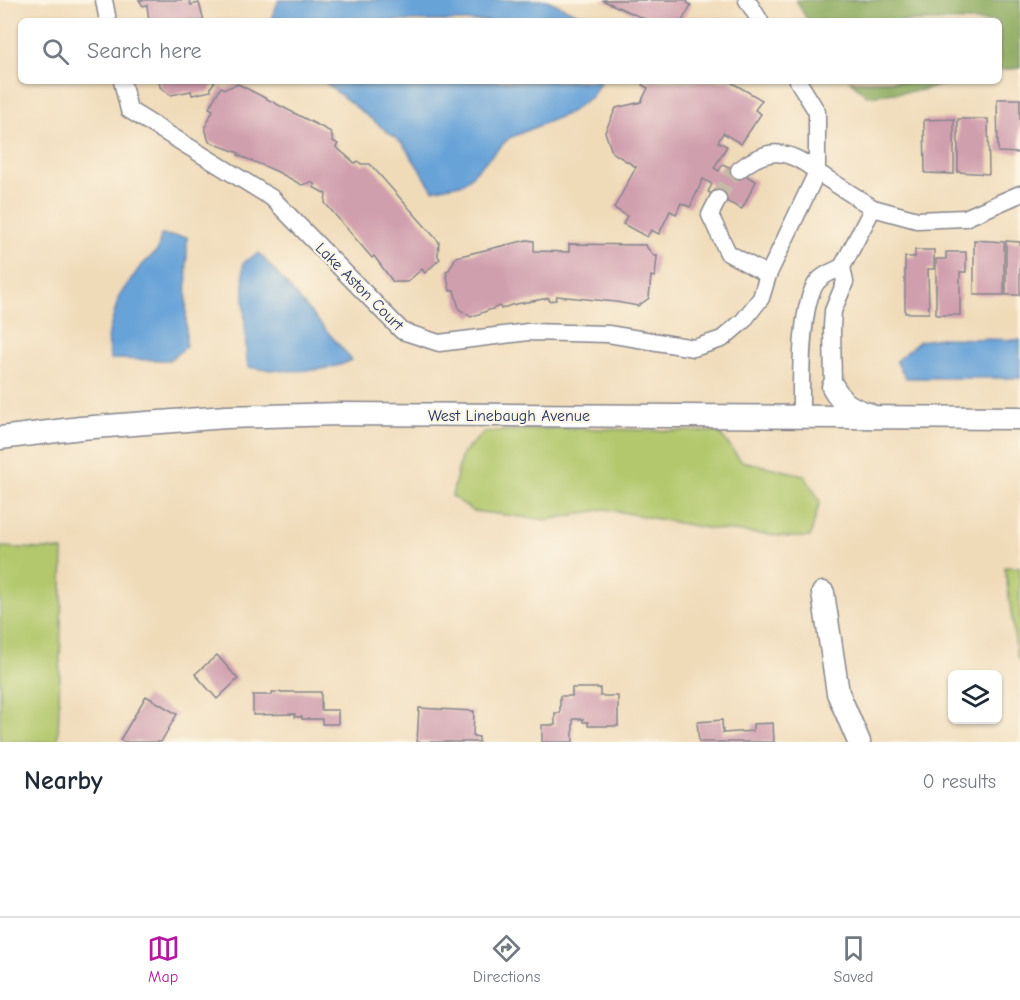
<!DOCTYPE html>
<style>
:root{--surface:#fff;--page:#f6f6f7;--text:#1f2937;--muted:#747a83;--line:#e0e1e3;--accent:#b5179e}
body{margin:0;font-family:"Comic Neue",sans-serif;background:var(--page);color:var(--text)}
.controls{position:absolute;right:18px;bottom:18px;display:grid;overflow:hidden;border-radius:9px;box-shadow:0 2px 4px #0004}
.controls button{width:54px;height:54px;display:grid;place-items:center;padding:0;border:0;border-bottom:2px solid var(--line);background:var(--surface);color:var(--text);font:30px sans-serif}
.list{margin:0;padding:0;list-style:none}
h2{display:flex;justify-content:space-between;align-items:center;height:78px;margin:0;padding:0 24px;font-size:26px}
h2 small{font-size:20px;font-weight:400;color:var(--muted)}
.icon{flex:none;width:33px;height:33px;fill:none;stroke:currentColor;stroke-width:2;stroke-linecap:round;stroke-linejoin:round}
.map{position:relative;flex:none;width:1020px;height:742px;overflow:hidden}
.search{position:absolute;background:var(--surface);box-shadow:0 2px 4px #0004;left:18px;right:18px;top:18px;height:66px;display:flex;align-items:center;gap:15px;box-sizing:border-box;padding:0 21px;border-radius:9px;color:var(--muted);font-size:22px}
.sheet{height:174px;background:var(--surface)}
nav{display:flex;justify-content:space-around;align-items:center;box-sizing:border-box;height:84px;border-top:2px solid var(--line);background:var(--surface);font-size:16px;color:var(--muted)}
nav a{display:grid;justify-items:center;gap:3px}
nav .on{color:var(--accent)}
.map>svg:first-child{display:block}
</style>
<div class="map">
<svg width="1020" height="742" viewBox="0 0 1020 742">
<rect width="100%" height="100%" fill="#fcf5e5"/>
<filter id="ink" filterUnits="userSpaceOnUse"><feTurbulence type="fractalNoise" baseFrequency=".0167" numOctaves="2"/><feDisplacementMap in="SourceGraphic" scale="12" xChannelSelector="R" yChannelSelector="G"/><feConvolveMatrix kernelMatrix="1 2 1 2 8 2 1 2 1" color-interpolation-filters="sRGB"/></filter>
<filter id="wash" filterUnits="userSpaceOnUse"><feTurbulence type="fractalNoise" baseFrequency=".008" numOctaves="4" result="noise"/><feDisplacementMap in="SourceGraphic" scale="24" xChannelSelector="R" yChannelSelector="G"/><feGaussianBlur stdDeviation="1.35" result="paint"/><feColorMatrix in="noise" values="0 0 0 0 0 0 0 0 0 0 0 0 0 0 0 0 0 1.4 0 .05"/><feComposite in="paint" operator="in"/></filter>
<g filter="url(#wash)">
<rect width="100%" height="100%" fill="#f0dbb9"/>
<g fill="#b3c86d" stroke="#677c66" stroke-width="1.5">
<polygon points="564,428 719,432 741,461 804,475 820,501 810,537 789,537 705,528 605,509 547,520 473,511 452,496 462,454 484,432"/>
<polygon points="0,547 63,550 58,742 0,742"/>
<polygon points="1005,567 1020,567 1020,660 1017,656"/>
</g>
<g fill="#8eac60" stroke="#546e5f" stroke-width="1.5">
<polygon points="796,0 1020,0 1020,68 999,70 999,21 808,21"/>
<polygon points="850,81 954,81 924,90 867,96"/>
</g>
<g fill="#67a3d8" stroke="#41699b" stroke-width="1.5">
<polygon points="279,0 547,0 593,21 270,21"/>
<polygon points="323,81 601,81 592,96 569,113 509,138 464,183 433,190 403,144"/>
<polygon points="161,235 187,237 186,347 169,360 110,359 108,336 119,296 140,267 158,250"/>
<path d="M259,253l93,107c-28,14 -73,12 -104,7l-2,-16 -3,-88z"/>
<polygon points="940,338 1020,340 1020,378 906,378 896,361 920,341"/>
</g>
<g id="blocks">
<g fill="#d09fae">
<polygon points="139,0 190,0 191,5 199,3 204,21 149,21 147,5 143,6"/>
<polygon points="602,0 688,0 687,3 691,5 682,21 649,21"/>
<polygon points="159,81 215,81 211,87 211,91 192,95 191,91 171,95 160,87"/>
<polygon points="644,81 729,81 762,100 755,110 761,114 741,144 723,133 718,142 727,146 714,168 719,171 723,164 756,181 742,209 708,192 712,184 703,179 690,207 681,203 676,214 670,211 659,234 651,230 647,237 623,224 627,216 614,208 636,167 612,152 605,132 616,108 641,102 648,88 642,85"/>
<polygon points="238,84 331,132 333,141 338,144 336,147 355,163 358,161 361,164 370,164 439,242 438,256 440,259 425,273 422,269 407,282 393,282 374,256 372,258 325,203 326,194 313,187 315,185 311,182 302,185 276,171 238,155 239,153 209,142 205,128 213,110 209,108 221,87 225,89"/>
<polygon points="997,99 1020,99 1020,153 998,152"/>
<polygon points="954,119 954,174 925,173 924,120"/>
<polygon points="958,119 988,119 989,174 958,172"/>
<polygon points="527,240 534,241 534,251 569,252 569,244 645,245 654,256 657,256 655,277 651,276 649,298 638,306 616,302 557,296 556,300 549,301 549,298 511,305 501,309 500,306 471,317 459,309 454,290 450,291 446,271 449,270 456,257"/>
<polygon points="974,240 1004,242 1004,295 974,295"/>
<polygon points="1006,241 1020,242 1020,295 1006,295"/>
<polygon points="915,250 934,250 934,269 928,269 929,313 905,313 905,257 915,257"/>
<polygon points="946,252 966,252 966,272 960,272 960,315 936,315 936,259 946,259"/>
<polygon points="217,655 238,679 217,699 195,674"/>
<polygon points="572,688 600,688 600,696 618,696 618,726 588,726 588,722 583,722 583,719 573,719 573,742 542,742 542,725 555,725 555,713 560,713 560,696 572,696"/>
<polygon points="272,692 321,692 321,710 338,710 338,724 322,724 322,719 302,719 302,717 295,717 295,714 253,715 253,695 272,695"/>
<polygon points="146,696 177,714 161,742 124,742 120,740"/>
<polygon points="419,708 474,711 473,736 479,737 479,742 417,742"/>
<polygon points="722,720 723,733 753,731 753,724 773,723 774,742 699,742 697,722"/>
</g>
</g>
</g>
<g filter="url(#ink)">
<use href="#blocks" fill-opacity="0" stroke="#86858c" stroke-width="1.5"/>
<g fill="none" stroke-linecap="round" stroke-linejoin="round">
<polyline stroke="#c5b9a7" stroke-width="16" stroke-dasharray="16 8" stroke-linecap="butt" points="718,199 730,177 739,170"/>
<g stroke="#86858c" stroke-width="19">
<g id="street">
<polyline points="104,0 108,21"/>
<polyline points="747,0 760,21"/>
<polyline points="122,81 129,110 272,198 402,331 439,343 528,332 608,334 694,348 722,339 743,321 761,298 768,275 728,253 710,215 718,199"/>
<polyline points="798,81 817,112 817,172 873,208 917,220 965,218 1020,194"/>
<path d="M739,170c29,-24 49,-21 78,2l-49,103"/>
<polyline points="833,387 832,327 833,311 845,282 842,267 873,208"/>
<path d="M801,416c0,-30 -2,-114 17,-135 6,-7 16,-10 24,-14"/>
</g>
</g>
<g stroke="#86858c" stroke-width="25">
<g id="secondary">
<path d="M833,387c10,17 16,21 35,27"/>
<polyline points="0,438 81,428 226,417 341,414 1020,418"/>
<polyline points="823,593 838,693 859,742"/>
</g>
</g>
<use href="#street" stroke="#fff" stroke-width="16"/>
<use href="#secondary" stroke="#fff" stroke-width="22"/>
</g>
</g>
<g text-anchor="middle" stroke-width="4.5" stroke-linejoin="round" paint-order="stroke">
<g font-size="16" fill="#1b2f5e" stroke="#fcf5e5">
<text transform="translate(360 286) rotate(45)" y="6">Lake Aston Court</text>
<text x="509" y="421">West Linebaugh Avenue</text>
</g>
</g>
</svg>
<div class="controls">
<button><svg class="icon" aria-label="layers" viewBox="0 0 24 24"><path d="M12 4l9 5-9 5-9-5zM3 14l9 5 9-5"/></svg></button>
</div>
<div class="search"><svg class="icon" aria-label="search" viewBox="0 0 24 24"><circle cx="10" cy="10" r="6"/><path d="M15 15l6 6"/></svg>Search here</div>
</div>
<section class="sheet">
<h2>Nearby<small>0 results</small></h2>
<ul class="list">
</ul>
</section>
<nav>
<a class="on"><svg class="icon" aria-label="map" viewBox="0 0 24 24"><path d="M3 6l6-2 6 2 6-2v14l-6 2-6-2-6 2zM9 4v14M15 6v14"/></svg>Map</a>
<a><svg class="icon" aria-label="directions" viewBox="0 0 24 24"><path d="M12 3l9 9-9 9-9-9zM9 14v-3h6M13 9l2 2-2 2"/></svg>Directions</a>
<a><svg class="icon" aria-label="saved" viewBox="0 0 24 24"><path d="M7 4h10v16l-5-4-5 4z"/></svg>Saved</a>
</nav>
